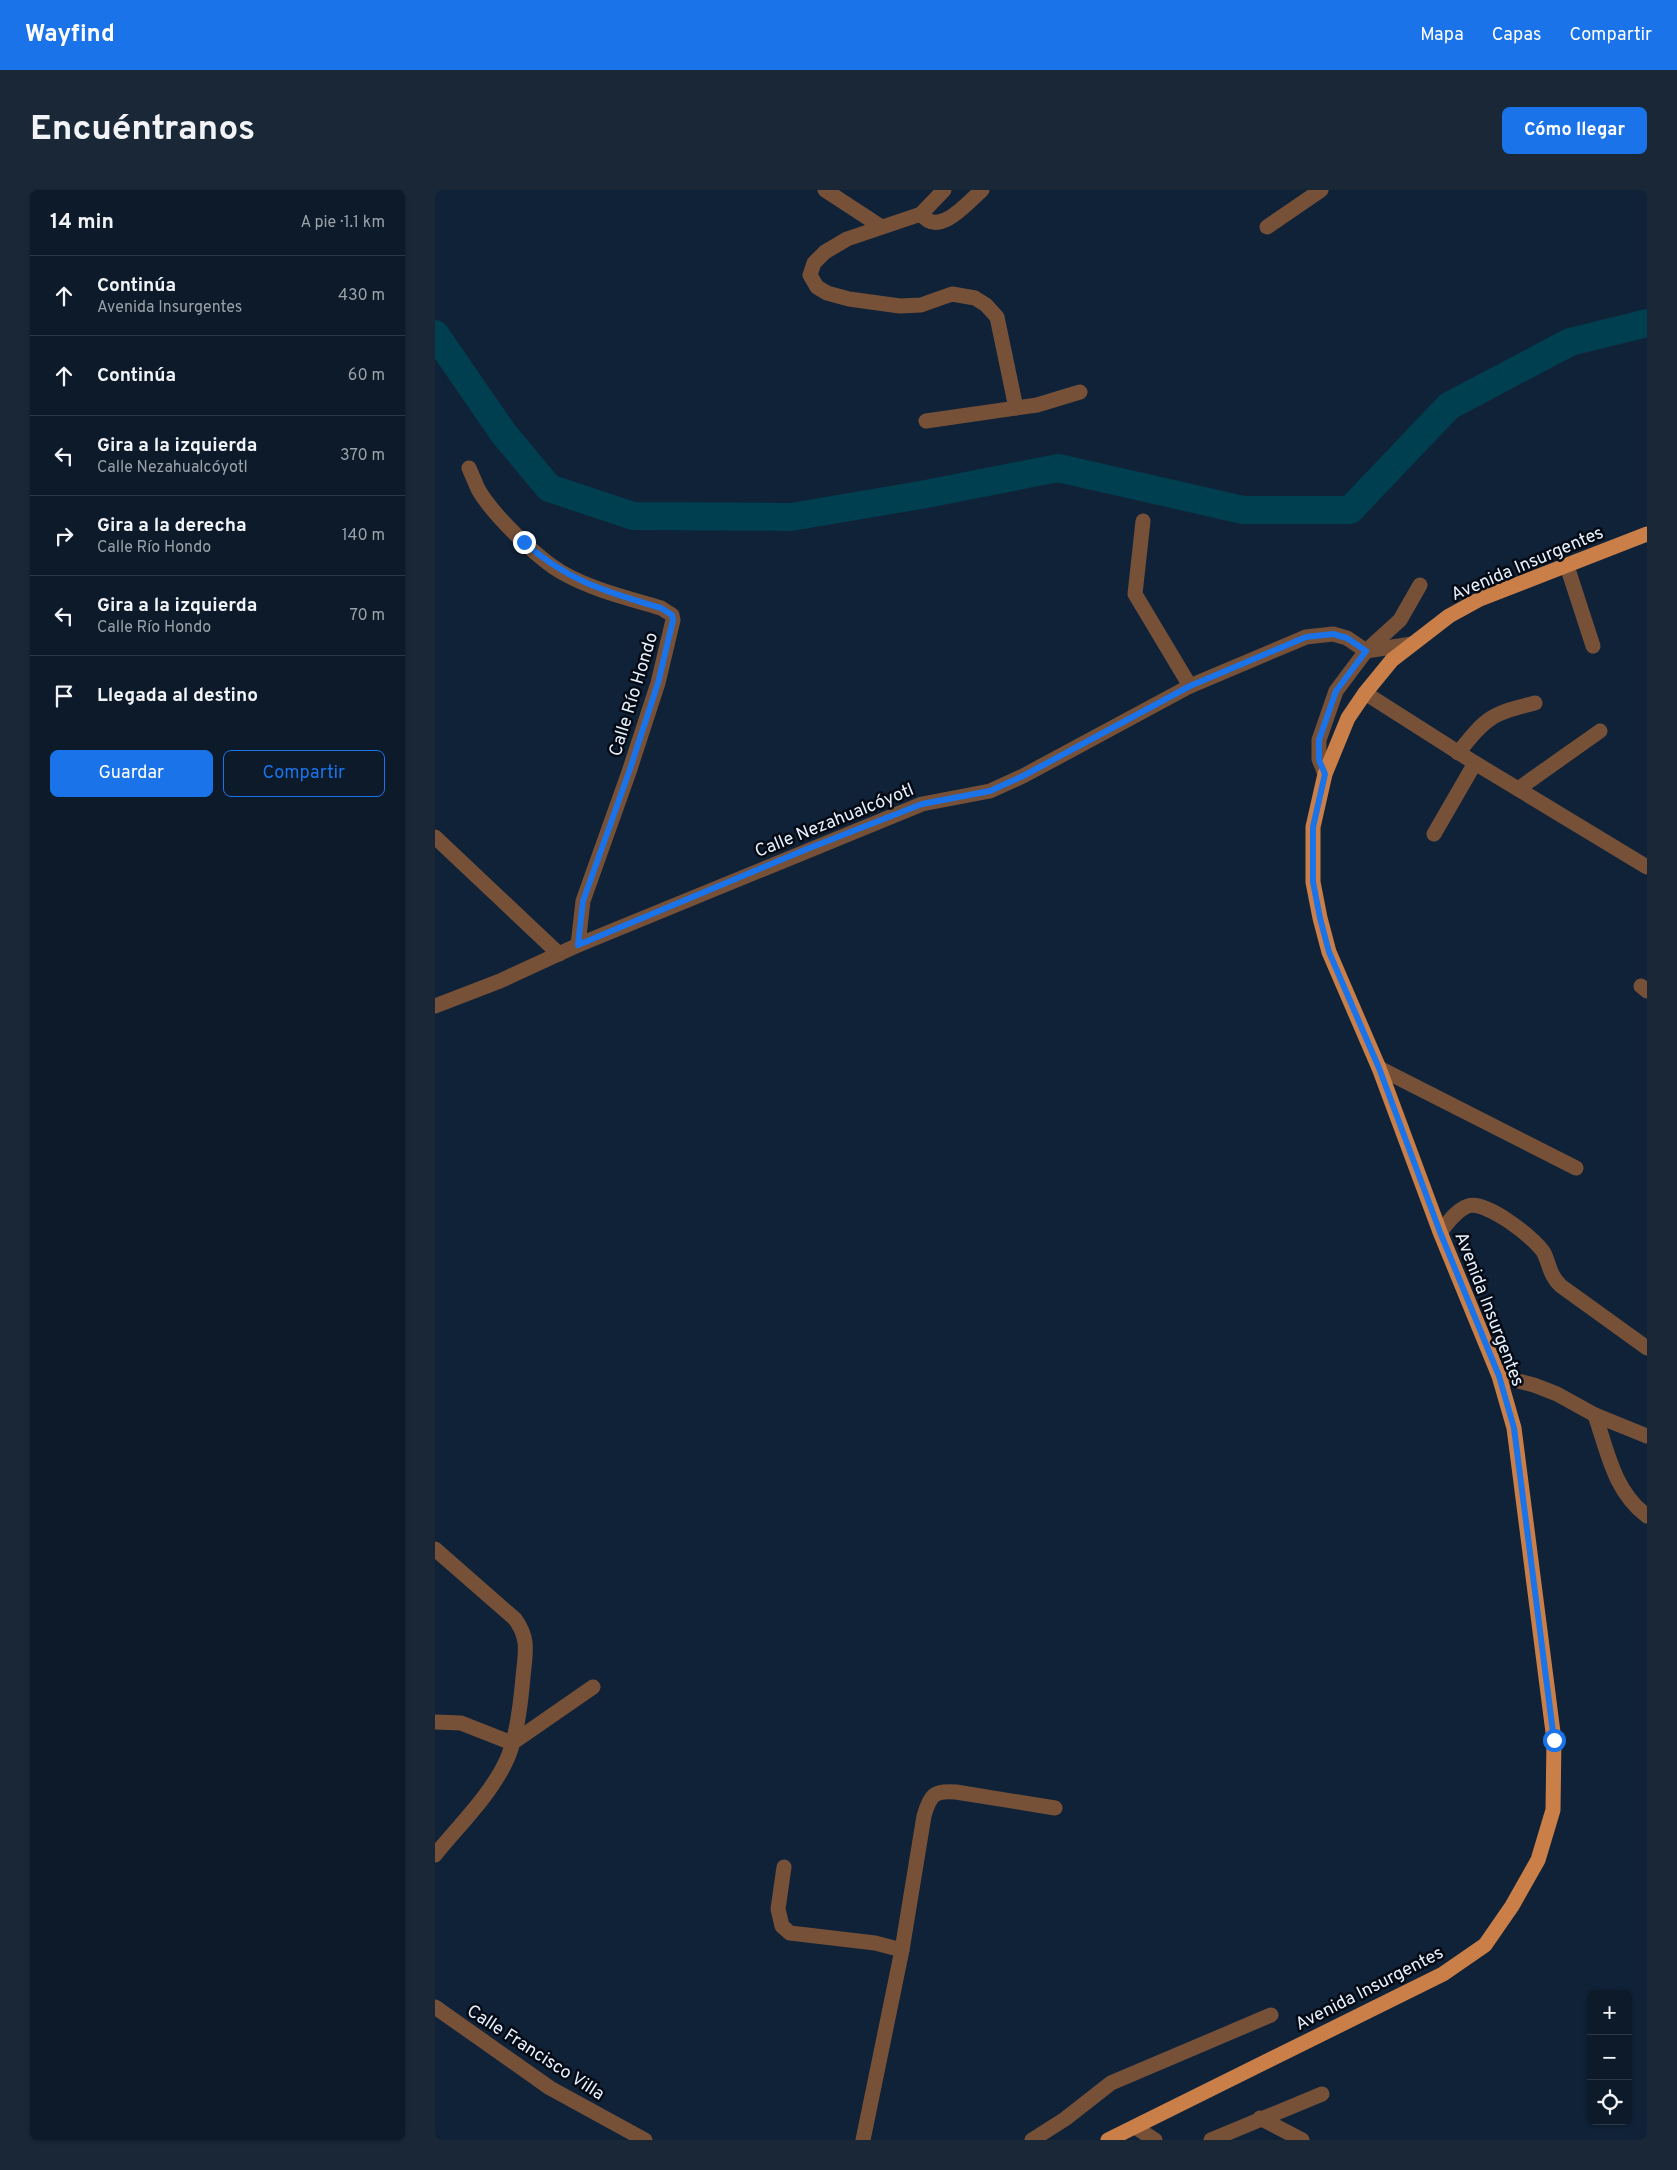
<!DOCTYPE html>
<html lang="es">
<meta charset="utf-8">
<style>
:root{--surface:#0c1a2a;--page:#1a2736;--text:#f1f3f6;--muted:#9aa1a8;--line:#2c3847;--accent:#1a73e8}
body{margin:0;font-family:Overpass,sans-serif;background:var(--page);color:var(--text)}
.controls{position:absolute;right:15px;bottom:15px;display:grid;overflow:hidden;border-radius:8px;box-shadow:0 1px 4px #0004}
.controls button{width:45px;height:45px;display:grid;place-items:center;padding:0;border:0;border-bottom:1px solid var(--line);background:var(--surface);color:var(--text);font:25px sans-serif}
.stop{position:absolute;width:15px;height:15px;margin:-11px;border:4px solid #1a73e8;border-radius:50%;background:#fff}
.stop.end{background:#1a73e8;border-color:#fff;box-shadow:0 1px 5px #0008}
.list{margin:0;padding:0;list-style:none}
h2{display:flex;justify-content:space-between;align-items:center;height:65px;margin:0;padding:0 20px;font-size:21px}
h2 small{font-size:16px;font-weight:400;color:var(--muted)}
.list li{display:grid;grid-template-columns:32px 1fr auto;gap:15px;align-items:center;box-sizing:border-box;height:80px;padding:0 20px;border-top:1px solid var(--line)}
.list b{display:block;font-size:19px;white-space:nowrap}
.list p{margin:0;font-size:16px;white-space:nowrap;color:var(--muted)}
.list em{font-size:16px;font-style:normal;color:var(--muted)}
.actions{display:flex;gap:10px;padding:15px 20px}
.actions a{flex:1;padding:11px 0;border:1px solid var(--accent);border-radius:8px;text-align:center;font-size:18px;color:var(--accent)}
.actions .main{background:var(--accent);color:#fff}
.icon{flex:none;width:28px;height:28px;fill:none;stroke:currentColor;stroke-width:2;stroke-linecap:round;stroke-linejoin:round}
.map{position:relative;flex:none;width:1212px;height:1950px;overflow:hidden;border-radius:8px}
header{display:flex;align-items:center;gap:30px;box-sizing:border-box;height:70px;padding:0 25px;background:var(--accent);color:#fff}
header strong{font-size:24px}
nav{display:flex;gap:28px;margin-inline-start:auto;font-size:18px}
.intro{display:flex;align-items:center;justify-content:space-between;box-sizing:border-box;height:120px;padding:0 30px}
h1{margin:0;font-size:35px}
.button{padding:12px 22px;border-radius:8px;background:var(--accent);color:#fff;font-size:18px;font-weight:700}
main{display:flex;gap:30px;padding:0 30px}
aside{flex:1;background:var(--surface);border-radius:8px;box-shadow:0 1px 4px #0004}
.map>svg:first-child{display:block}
</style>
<header>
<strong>Wayfind</strong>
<nav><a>Mapa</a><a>Capas</a><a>Compartir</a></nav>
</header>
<div class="intro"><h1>Encuéntranos</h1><a class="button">Cómo llegar</a></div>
<main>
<aside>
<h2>14 min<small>A pie · 1.1 km</small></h2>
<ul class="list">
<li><svg class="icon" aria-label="ahead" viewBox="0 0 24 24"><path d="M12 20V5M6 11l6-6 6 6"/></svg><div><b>Continúa</b><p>Avenida Insurgentes</p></div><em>430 m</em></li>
<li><svg class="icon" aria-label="ahead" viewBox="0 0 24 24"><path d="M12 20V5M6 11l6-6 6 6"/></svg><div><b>Continúa</b></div><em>60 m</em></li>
<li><svg class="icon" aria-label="left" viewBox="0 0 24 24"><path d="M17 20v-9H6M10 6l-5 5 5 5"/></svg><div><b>Gira a la izquierda</b><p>Calle Nezahualcóyotl</p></div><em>370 m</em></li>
<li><svg class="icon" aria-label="right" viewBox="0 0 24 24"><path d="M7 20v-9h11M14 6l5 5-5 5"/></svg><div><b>Gira a la derecha</b><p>Calle Río Hondo</p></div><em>140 m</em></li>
<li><svg class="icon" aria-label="left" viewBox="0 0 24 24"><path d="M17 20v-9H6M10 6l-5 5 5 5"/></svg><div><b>Gira a la izquierda</b><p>Calle Río Hondo</p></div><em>70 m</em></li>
<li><svg class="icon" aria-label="arrive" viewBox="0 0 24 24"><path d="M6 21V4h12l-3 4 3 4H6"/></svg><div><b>Llegada al destino</b></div></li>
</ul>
<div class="actions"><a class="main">Guardar</a><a>Compartir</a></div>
</aside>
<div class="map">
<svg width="1212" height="1950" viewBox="0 0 1212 1950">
<rect width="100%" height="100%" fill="#102238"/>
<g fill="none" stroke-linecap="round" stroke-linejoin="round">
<polyline stroke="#003f4f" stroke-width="28" points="0,144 69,244 114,298 198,326 356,327 491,304 623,278 808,320 915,320 1014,216 1135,152 1212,133"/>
<g stroke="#765138" stroke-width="15">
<polyline points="390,0 445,36"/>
<polyline points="509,0 486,24 412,49 390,62 379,73 375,85 382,97 392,103 414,109 465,116 486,115 517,104 540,108 551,115 562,127 581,218"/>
<path d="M486,24c18,24 46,-11 61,-24"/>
<polyline points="832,37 886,0"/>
<polyline points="491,231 602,215 645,202"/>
<path d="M34,278c3,7 6,14 9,21 14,25 60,70 85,84 30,17 65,25 98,35l11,7 1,5 -15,63 -29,89 -46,129 -5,44"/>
<polyline points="708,331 700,404 755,496"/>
<polyline points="1132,376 1158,456"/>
<polyline points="930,503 1040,573 1212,677"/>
<path d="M1023,563c29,-36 32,-39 77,-50"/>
<polyline points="890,584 884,569 884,550 901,501 931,461 965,430 985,395"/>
<polyline points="1083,599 1165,541"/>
<polyline points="999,644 1040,573"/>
<polyline points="0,647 124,764"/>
<polyline points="1206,796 1212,801"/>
<polyline points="0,816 65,791 143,755 487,614 555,601 588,586 755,496 871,447 898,444 912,448 931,461 977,454"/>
<polyline points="944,878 1141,978"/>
<path d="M1005,1042c8,-9 16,-22 28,-26 18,-6 67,32 76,47 6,13 6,23 17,33l86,62"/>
<polyline points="1064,1186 1099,1195 1122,1204 1160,1225 1212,1246"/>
<path d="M1160,1225c13,38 19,76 52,101"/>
<path d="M0,1359l80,70c15,20 10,35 8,58 -2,24 -6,58 -15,80 -16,37 -48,67 -73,98"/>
<polyline points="0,1532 26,1533 77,1553 158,1497"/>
<polyline points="349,1677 343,1719 347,1736 355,1743 440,1753 467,1760 428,1950"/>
<path d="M467,1760l22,-134c6,-21 10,-26 32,-24l99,16"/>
<polyline points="0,1817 115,1898 210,1950"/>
<polyline points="825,1928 867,1950"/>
<polyline points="700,1937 720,1950"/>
<polyline points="597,1950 630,1929 676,1893 836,1825"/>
<polyline points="776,1950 887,1904"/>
</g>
<polyline stroke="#cb7f48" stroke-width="15" points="673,1950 1008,1784 1050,1755 1077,1716 1103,1670 1118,1620 1119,1550 1079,1238 1064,1186 1005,1042 944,878 894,762 885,728 878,692 878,637 890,584 913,528 930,503 957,470 1014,426 1045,409 1212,344"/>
</g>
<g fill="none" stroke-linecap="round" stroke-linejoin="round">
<path stroke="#1a73e8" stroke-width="6" d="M89,352c43,39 83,50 137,66l11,7 1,5 -15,63 -29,89 -46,129 -5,44 229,-96 115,-45 68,-13 33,-15 167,-90 116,-49 27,-3 14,4 19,13 -30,40 -17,49v20l6,14 -12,53v55l7,36 9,34 50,116 61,164 59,144 15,52 40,312"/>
</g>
<g text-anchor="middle" stroke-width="5" stroke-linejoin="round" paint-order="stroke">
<g font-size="18" fill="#e7f1fd" stroke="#050b15">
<text transform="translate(1092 373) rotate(-23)" y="6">Avenida Insurgentes</text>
<text transform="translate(198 504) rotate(-73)" y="6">Calle Río Hondo</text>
<text transform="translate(399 630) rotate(-22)" y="6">Calle Nezahualcóyotl</text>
<text transform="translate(1055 1119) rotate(69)" y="6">Avenida Insurgentes</text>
<text transform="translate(934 1798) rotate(-27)" y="6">Avenida Insurgentes</text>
<text transform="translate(101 1862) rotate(33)" y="6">Calle Francisco Villa</text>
</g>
</g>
</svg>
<div class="controls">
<button>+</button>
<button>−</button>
<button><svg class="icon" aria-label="locate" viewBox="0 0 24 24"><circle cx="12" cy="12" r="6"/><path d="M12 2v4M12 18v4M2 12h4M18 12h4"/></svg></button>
</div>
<div class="stop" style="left:1119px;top:1550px"></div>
<div class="stop end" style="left:89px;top:352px"></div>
</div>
</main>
